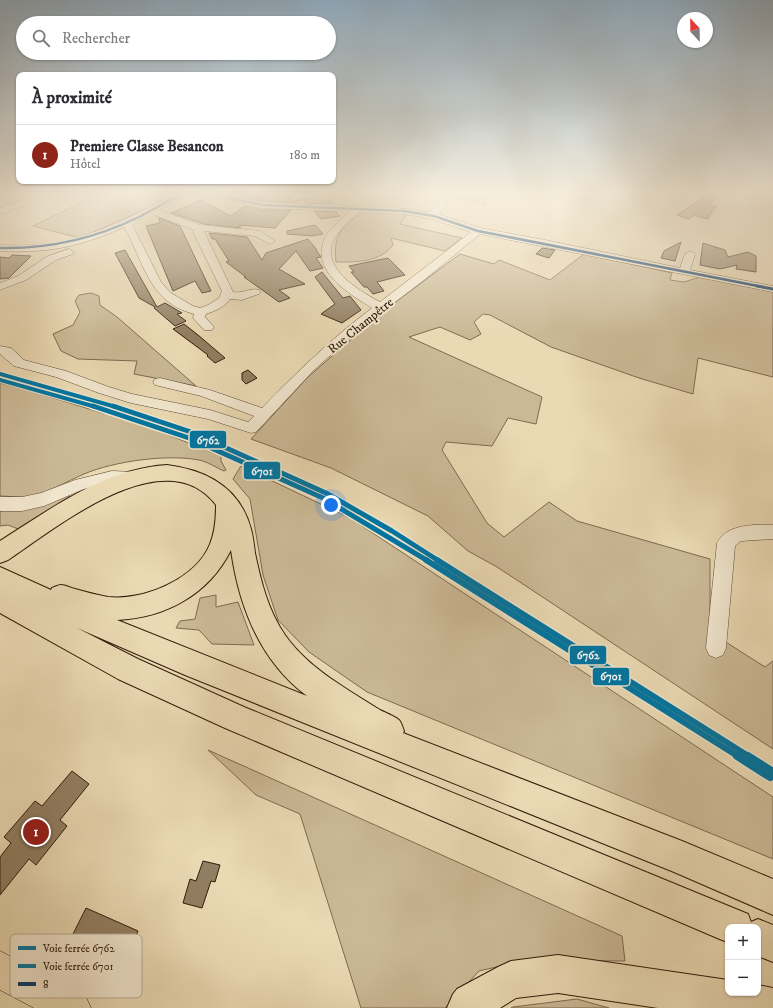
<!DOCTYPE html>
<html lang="fr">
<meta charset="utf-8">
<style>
:root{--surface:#fff;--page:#f2f2f3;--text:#2b2b33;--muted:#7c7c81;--line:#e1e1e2;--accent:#8f2418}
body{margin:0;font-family:"IM FELL DW Pica",serif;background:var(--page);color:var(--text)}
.controls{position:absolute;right:12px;bottom:12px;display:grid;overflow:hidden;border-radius:8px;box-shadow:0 1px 3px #0004}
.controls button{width:36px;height:36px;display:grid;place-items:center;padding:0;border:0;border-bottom:1px solid var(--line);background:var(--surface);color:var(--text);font:20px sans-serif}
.compass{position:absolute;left:677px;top:12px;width:36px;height:36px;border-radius:50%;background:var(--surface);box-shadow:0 1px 3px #0004;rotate:338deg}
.you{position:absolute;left:331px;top:505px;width:14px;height:14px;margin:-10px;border:3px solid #fff;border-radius:50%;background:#1a73e8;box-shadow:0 0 0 6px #1a73e833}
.badge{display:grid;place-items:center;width:26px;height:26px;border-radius:50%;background:var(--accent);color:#fff;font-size:13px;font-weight:700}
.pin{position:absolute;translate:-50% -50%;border:2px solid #fff;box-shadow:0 1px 4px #0006}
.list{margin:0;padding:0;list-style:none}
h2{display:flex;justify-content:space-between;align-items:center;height:52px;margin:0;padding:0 16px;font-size:17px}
h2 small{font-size:13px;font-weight:400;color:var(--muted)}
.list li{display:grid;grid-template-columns:26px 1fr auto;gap:12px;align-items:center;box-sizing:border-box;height:60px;padding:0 16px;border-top:1px solid var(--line)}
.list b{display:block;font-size:15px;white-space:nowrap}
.list p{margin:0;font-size:13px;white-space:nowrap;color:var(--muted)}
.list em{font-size:13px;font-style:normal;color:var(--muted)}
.icon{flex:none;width:22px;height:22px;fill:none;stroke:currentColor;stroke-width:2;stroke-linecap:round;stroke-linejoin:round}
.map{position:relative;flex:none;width:773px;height:1008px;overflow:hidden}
.search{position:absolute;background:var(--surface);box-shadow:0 1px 3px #0004;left:16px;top:16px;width:320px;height:44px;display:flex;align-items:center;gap:10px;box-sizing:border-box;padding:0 14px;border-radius:22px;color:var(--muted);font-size:15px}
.panel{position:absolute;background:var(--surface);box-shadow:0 1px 3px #0004;left:16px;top:72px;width:320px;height:112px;border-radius:8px}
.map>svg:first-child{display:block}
</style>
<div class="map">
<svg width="773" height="1008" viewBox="0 0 773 1008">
<rect width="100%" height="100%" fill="#ead9b3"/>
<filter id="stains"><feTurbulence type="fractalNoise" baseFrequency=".005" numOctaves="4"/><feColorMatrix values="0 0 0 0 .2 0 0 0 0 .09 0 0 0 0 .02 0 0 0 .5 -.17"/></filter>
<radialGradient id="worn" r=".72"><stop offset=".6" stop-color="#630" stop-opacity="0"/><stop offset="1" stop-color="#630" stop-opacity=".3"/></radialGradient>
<g fill="#cbb996" stroke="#7e6a50">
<polygon points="0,193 38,193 43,194 0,209"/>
<polygon points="101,193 174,193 150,207 80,238 33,226"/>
<polygon points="452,193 487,193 485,205 456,197"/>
<path d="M362,211l45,2 -7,11 62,14 -17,13 -54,-13 2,7c-14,18 -37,17 -57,17 -3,-30 6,-33 26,-51z"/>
<polygon points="460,254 494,264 499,260 550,280 584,254 672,273 670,280 684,282 700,277 773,292 773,377 698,358 693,394 639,378 551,347 490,315 483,314 474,322 481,334 470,340 440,327 409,337 542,397 536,424 508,418 492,446 446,442 442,450 487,523 504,537 549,502 577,521 710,559 710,632 765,667 773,661 773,749 497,567 468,551 428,516 331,468 251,439 307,378 381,313"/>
<polygon points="91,293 99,296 100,305 117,317 196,386 134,374 137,361 78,359 61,351 53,334 73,325 80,312 75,301 79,295"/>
<path d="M0,383l25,6 77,24 22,4 97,39v5l5,9 -2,1c-7,-3 -18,-10 -25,-11 -32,-6 -84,1 -115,14 -18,8 -37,19 -56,23 -9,1 -19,-1 -28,-1z"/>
<polygon points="241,466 350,518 773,797 773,859 367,692 309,652 278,620 263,575 250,499 233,479"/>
<polygon points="64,494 70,496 18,529 8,525 0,526 0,511 34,507"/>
<polygon points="216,595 216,607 238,602 254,645 212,644 199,630 176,628 180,621 195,619 200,598"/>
<polygon points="208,750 622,936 625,961 526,960 479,971 445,1008 361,1008 300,814 256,795"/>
<polygon points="577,999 609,1008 511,1008 513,1007"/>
</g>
<g fill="#927e62" stroke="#321c0a">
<polygon points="240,193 282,193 293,201 301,200 298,203 256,200 244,197"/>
<polygon points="320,193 330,193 331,204 306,203 303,200 318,196"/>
<polygon points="709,194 714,201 709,204 717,207 712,211 708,219 694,215 689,219 677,215"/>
<polygon points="201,200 231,216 244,206 263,210 291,210 275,228 239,225 241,228 204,224 171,213"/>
<polygon points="314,211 336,212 340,216 321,219"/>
<polygon points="159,218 180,226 211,291 202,293 195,281 173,291 146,226 160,223"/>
<polygon points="315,225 323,234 312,236 287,234 287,231"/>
<polygon points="209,233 247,237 262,260 266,253 308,239 317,250 316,250 321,257 316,258 323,268 310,271 296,251 279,269 305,284 279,290 290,298 279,302 244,277 246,277 226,262 229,261 215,239 212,239"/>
<polygon points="681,242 675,261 661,258 664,251"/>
<polygon points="703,243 725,250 728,257 748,252 756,256 756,272 736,269 737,265 720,269 700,265"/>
<polygon points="542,248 555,250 549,258 536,254"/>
<polygon points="125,250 157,307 165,303 182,313 177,314 186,321 175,326 154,308 155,307 139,298 115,253"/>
<polygon points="12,255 31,256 9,278 0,279 0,257 9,258"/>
<polygon points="388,258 405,275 377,282 384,291 373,294 367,287 364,287 351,272 354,272 349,266"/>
<polygon points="322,272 343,298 350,296 361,310 342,323 321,314 335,304 315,277"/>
<polygon points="184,324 198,335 225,358 215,363 207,356 208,355 173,329"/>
<polygon points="248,370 257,378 246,384 242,380 242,373"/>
<polygon points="72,771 89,784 60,820 67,826 36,865 29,859 0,895 0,857 11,843 4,837 35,801 42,806"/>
<polygon points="203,861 220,865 215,882 211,881 202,908 183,903 190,879 196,881"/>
<polygon points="86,908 138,931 118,979 107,973 102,979 77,967 80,962 63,954"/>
</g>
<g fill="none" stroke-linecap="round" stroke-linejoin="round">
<g stroke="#604b34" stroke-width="1">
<g id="minor">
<polygon points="43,193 54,193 53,195 0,214 0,208"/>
<path d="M178,193h11l-30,17 41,15 60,6 15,10 -5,3 -15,-8 -51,-5 29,61c11,2 17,-5 26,-2l2,2 -2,2 -17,6 -12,-1c-5,8 -15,12 -24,15l-1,3 9,10 -2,3h-8l-11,-12 1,-4c-37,-10 -46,-36 -60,-67 -3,-7 -6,-14 -10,-20 -41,19 -78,27 -124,24v-6c59,3 91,-9 143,-34 12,-6 23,-13 35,-18zM152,214l42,16v4l28,57 -3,7 -11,7 -8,3 -7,-2 -22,-13 -10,-11 -29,-58z"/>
<path d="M198,193c21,-4 44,8 66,9 55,5 109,1 164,10l8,-5 4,-6 -8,-8h9l9,7 -8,11 -4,3 42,14 65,12 135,28 5,-14 5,-3 5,3 -5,16 83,16v6l-293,-58 -56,46 -66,50 -45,41 -57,61 -5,1 -43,-14 -77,-16 -32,-10 -43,-16 -42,-11 -14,-12v-8l11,2 13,12 42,11 43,16 23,7 78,16 38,12 6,-6 -53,-20 -46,-11 -2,-3 2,-3 5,-1 50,12 52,18c35,-36 70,-70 110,-100 -24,-15 -64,-38 -46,-72 5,-9 16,-16 23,-25l-86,-3 -64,-13zM358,212l46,2 28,5 39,13 -91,70c-22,-12 -65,-37 -43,-67 6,-9 15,-15 21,-23z"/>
<polygon points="283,193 293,193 295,194 319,193 318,195 294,200"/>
<polygon points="69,249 74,252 73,254 56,260 26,280 0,290 0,283 18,276 48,256"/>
<polygon points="112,471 135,472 141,474 143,478 141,482 135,484 112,483 84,489 44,506 22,511 0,511 0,497 22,497 41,493 75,480"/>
<path d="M754,525h19v14l-32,2 -6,5 -9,102 -3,7 -7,3 -7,-3 -3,-7 11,-105c7,-14 23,-17 37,-18z"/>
</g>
</g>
<g stroke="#321c0a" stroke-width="1">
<polygon id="major" points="0,951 85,995 91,1008 34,1008 0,990"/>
</g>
<g stroke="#321c0a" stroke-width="2">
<g id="highway">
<path d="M167,465c40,5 73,23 84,64 2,7 3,16 4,24 6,29 13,57 30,82 14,20 34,36 54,49 13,9 27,17 41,26 6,3 14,6 19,10 2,2 4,8 5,11l-1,2 279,108 91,38v36l-99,-43 -489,-197 -108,-47 61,31 106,48 504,207 3,8 7,-3 15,6v37l-15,-6v-29h-30v15l-6,-2 -497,-212 -107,-49 -118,-66v-46l51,23 1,-2c3,-1 6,-3 9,-3 4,0 10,3 14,4 11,3 22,6 33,8 35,4 88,-18 102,-53 5,-12 6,-26 6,-39 -51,-67 -160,23 -208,55l-8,3v-22c52,-33 104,-72 167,-76zM231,550c8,57 29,111 76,146l-190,-76c49,-2 92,-26 114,-70z"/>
<polygon points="558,955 728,980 728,993 758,993 758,985 773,988 773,1008 658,1008 558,993 516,998 500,1008 447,1008 453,994 457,989 498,967 511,961"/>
</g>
</g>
<use href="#minor" fill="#f1e6ce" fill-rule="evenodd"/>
<use href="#major" fill="#ead9b3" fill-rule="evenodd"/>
<use href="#highway" fill="#ead9b3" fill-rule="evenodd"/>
<g stroke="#f1e6ce" stroke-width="4.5">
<g id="bus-1-far1">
<polyline points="202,193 263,205 404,211 434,216 478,231 763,287"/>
<path d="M0,248c49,1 94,-9 139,-31 15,-8 30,-17 46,-24"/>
</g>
</g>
<g stroke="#f1e6ce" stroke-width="5.5">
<polyline id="bus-1" points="757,286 773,289"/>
</g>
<use href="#bus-1-far1" stroke="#00396b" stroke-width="2.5"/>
<use href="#bus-1" stroke="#00396b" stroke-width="3"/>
<g stroke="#f1e6ce" stroke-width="6">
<polyline id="rail-1-far3" points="0,374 116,407"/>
</g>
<g stroke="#f1e6ce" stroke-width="8">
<polyline id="rail-1-far2" points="113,406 191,432 326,493 392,531 439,561"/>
</g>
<g stroke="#f1e6ce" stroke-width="9">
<polyline id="rail-1-far1" points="437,560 750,757"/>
</g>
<g stroke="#f1e6ce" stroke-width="11">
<polyline id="rail-1" points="748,756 773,772"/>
</g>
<g stroke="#f1e6ce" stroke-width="6">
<polyline id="rail-2-far3" points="0,380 96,407"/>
</g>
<g stroke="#f1e6ce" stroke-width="8">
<polyline id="rail-2-far2" points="93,406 189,438 323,498 428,561"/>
</g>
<g stroke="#f1e6ce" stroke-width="9">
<polyline id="rail-2-far1" points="426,560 739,757"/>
</g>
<g stroke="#f1e6ce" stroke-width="11">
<polyline id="rail-2" points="737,756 770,777"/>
</g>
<use href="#rail-1-far3" stroke="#0075a1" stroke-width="4"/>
<use href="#rail-1-far2" stroke="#0075a1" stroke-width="5"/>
<use href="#rail-1-far1" stroke="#0075a1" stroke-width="6"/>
<use href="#rail-1" stroke="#0075a1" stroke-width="8"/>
<use href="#rail-2-far3" stroke="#0075a1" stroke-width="4"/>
<use href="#rail-2-far2" stroke="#0075a1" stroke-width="5"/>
<use href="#rail-2-far1" stroke="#0075a1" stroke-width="6"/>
<use href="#rail-2" stroke="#0075a1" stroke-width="8"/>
</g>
<linearGradient id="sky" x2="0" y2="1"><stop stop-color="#8fa9bc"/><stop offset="0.58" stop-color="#f6eedd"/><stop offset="1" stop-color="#f6eedd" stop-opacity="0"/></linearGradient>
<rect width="773" height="334" fill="url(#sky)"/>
<g text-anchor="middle" stroke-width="4" stroke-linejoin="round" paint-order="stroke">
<g font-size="13" fill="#321c0a" stroke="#f1e6ce">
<text transform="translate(360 325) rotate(-39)" y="5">Rue Champêtre</text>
</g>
</g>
<rect x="10" y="934" width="132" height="64" rx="6" fill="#f1e6ce" stroke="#b8a993" stroke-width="1"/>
<rect x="18" y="946" width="18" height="4" fill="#0075a1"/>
<rect x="18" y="964" width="18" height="4" fill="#0075a1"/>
<rect x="18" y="982" width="18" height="4" fill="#00396b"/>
<g font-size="11" fill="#321c0a">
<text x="43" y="952">Voie ferrée 6762</text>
<text x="43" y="970">Voie ferrée 6701</text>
<text x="43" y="988">8</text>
</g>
<g stroke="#f1e6ce" stroke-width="1.5">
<rect x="189" y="430" width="38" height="19" rx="4" fill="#0075a1"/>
<rect x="243" y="461" width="38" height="19" rx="4" fill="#0075a1"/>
<rect x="569" y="645" width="38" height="20" rx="4" fill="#0075a1"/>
<rect x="592" y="667" width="38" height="19" rx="4" fill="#0075a1"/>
</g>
<g font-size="11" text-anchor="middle" font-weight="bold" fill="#fff">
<text x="208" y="444">6762</text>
<text x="262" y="475">6701</text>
<text x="588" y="659">6762</text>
<text x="611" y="680">6701</text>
</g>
<rect width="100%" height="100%" filter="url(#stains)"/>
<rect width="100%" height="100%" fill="url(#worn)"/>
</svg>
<div class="controls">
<button>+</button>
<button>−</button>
</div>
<svg class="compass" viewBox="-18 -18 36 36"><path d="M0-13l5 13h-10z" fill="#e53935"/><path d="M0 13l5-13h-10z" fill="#7c7c81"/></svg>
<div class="you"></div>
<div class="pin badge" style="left:36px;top:832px">1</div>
<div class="search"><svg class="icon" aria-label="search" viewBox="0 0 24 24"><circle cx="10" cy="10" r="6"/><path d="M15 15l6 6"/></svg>Rechercher</div>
<section class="panel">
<h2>À proximité<small></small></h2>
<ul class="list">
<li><span class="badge">1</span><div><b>Premiere Classe Besancon</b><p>Hôtel</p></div><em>180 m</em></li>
</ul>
</section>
</div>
